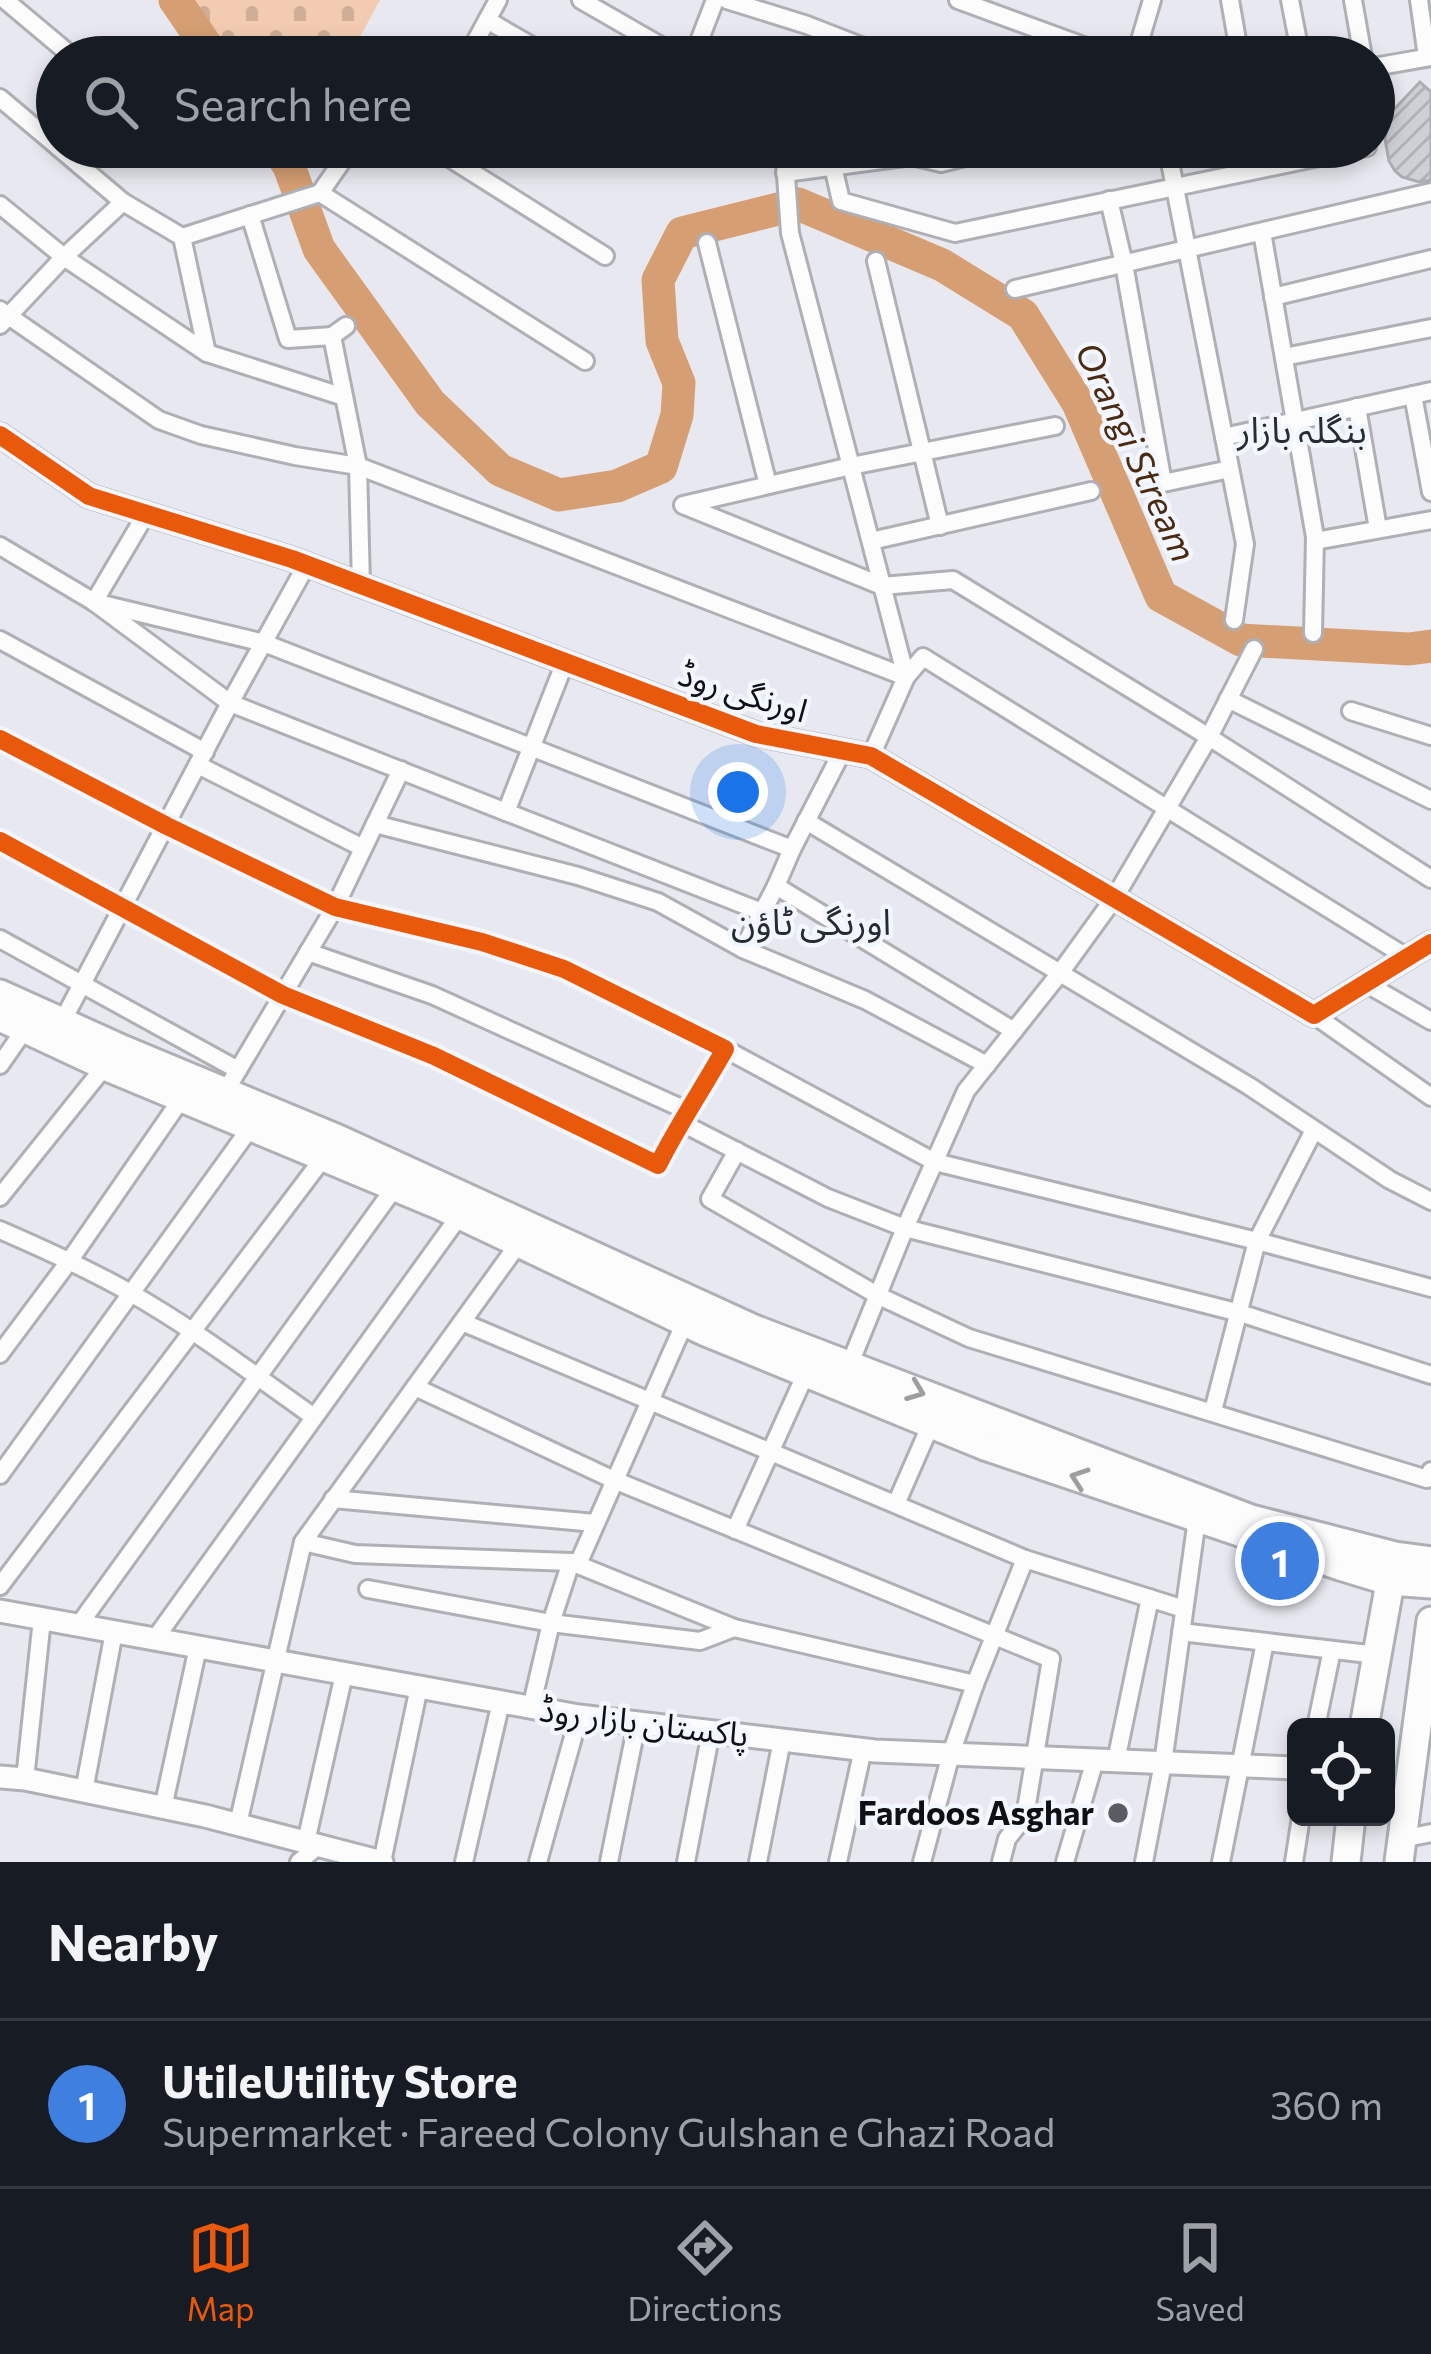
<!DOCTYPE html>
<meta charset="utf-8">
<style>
:root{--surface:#171b24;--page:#242831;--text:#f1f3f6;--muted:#9ea1a6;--line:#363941;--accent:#ea580c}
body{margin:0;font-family:Commissioner,"Noto Sans Arabic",sans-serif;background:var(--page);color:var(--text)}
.controls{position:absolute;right:36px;bottom:36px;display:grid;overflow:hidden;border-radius:18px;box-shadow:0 6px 18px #0003}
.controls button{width:108px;height:108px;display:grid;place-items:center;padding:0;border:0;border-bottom:3px solid var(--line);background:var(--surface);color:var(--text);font:60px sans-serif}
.you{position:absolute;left:738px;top:792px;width:42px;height:42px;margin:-30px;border:9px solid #fff;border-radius:50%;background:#1a73e8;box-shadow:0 0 0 18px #1a73e833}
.badge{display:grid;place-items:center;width:78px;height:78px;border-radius:50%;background:var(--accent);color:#fff;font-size:39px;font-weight:700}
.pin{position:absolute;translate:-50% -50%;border:6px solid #fff;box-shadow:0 3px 12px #0006}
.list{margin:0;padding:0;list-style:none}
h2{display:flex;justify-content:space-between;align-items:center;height:156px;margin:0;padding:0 48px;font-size:51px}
h2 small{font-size:39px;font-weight:400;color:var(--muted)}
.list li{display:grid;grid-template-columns:78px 1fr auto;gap:36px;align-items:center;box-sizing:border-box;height:168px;padding:0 48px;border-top:3px solid var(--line)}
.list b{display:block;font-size:45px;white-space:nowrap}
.list p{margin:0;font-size:39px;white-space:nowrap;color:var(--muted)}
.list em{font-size:39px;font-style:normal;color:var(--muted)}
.icon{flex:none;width:66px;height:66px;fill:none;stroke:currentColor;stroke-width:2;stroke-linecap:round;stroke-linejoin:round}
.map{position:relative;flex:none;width:1431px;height:1862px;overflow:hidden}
.search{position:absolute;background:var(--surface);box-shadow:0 6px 18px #0003;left:36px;right:36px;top:36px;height:132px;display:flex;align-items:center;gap:30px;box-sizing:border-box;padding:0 42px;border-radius:66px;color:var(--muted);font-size:45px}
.sheet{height:324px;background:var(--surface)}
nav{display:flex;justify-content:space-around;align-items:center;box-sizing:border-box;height:168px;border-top:3px solid var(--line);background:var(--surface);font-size:33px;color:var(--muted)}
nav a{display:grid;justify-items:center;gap:6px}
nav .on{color:var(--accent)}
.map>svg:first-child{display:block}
</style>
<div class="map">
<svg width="1431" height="1862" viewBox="0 0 1431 1862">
<defs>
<pattern id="cemetery-stones" width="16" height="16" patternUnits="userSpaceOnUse" patternTransform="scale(3)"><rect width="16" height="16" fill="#f3cbb0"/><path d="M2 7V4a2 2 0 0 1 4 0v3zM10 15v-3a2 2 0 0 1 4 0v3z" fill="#cfad96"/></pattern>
<pattern id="building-hatch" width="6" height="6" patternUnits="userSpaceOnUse" patternTransform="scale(3)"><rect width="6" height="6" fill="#cfd0d6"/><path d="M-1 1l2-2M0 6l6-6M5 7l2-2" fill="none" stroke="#b1b2b7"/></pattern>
</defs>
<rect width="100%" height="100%" fill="#e8e9f0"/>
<polygon fill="url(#cemetery-stones)" points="188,0 380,0 349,57 228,57"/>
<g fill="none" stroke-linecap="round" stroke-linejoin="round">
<g stroke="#d69f73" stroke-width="33">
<polyline points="175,0 214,57"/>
<polyline points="276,147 289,166 319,249 430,403 500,470 559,495 617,486 661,467 677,415 679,383 662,341 658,280 682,233 798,204 942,265 1023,315 1078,403 1161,596 1241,640 1409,649 1431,646"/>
</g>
</g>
<polygon fill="url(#building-hatch)" stroke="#acadb2" stroke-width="3" points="1420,82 1431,92 1431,180 1419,182 1402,177 1395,171 1389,161 1385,139 1387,130 1382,122"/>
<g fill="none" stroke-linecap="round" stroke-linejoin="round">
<g stroke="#aeb0b5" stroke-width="22">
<g id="minor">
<polyline points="5,0 73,57"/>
<polyline points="581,0 680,57"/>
<polyline points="727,0 807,25 889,57"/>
<polyline points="958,0 1114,57"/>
<polyline points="1230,0 1240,57"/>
<polyline points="1290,0 1301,57"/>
<polyline points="1353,0 1363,57"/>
<polyline points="1419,0 1427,57"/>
<polyline points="487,20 551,57"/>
<polyline points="467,57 498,0"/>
<polyline points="693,57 715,0"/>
<polyline points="1135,57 1152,0"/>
<polyline points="1374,67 1431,57"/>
<polyline points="0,98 57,146"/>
<polyline points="432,147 605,256"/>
<polyline points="784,147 790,233 906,677 923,657 1408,958"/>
<polyline points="1167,147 1245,544 1234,620"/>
<polyline points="833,166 841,201 955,233 1367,147"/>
<polyline points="785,173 912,156 941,163 1005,147"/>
<polyline points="320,193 585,361"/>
<polyline points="1109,200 1124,264 1163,483 1230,469"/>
<polyline points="0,205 64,257 207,353 182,237 123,202 58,147"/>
<polyline points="250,215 288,339 332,336"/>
<polyline points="1262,232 1315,537 1313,633"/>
<polyline points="182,237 320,193 352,147"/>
<polyline points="707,243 768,485"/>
<polyline points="876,261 940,526"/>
<polyline points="1015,289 1431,192"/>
<polyline points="1273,297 1431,259"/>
<polyline points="0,310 159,420 201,435 295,456 358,466 906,677 871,756"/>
<polyline points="0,325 64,257 123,202"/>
<polyline points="346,326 332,336 358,466 361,585"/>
<polyline points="207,353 344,397"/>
<polyline points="1284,357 1431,328"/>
<polyline points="1413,395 1431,492"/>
<polyline points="1357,407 1378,529"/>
<polyline points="1055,426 851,466 683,505 882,586 953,580 1209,737 1254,649"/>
<polyline points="1224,437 1431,391"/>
<polyline points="871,541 1091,491"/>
<polyline points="1315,541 1431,520"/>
<polyline points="0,546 94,602 230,703 506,812 565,662"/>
<polyline points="94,602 264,643 792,849 843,750"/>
<polyline points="94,602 146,514"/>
<polyline points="0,640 205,752"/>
<polyline points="1228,699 1431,800"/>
<polyline points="1351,711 1431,736"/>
<path d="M0,739l167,87 168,81 147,35 82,27 161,80c-22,39 -47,76 -67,116l-224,-109 -151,-61 -283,-154"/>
<polyline points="198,765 363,848"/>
<polyline points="506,812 762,912"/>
<polyline points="806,821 1249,1086 1390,1180 1431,1201"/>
<polyline points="375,824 578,876 658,902 743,949 776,886"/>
<polyline points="792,849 776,886 1014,1031"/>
<polyline points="0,939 238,1070"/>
<polyline points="743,949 865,1000 987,1065"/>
<polyline points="308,952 432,995 690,1112"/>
<polyline points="1367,984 1431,1021"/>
<polyline points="1314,1015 1431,1097"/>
<polyline points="62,1022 230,703 307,564"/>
<polyline points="725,1049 935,1162 1257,1241 1431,1288"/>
<polyline points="0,1065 25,1029"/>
<polyline points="225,1092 335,907 401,770"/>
<polyline points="680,1122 828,1198 905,1228 1240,1313 1431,1375"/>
<polyline points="737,1151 710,1199 879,1296 969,1338 1427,1479 1431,1471"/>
<polyline points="0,1197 105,1066"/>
<path d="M0,1230c44,19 86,38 127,61 66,37 126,83 187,126"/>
<polyline points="519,1243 303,1542 355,1554 571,1562 734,1628 975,1684 951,1754 922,1862"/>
<polyline points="462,1322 1025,1559 1184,1609"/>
<polyline points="0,1354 70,1260 182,1098"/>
<polyline points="849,1366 905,1228 966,1091 1060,973 1115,897 1209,737 1431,879"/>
<polyline points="415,1387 614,1480 1051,1659 1025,1816 1007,1839 1001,1862"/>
<polyline points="1213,1411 1257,1241 1314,1130"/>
<polyline points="0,1475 251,1127"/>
<polyline points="333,1499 595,1523"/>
<polyline points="896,1504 931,1424"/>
<polyline points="735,1530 806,1373"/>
<polyline points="578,1564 685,1322"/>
<polyline points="0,1586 324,1157"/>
<polyline points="368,1589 551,1623 700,1641 734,1628"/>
<polyline points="78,1626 395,1187"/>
<polyline points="1181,1632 1377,1655"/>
<polyline points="154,1640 460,1215"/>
<polyline points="975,1684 1025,1559"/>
<polyline points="531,1708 551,1623 571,1562"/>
<polyline points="1316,1727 1332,1650"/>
<polyline points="1116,1761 1150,1598"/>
<polyline points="25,1779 42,1619"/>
<polyline points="84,1791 114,1632"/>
<polyline points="163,1808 198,1647"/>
<polyline points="238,1824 303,1542"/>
<polyline points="1402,1839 1431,1833"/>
<polyline points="306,1842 344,1674"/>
<polyline points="299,1862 319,1845"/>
<polyline points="382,1862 419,1687"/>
<polyline points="464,1862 501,1702"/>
<polyline points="538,1862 579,1716"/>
<polyline points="609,1862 637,1723"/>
<polyline points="686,1862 711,1732"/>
<polyline points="758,1862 782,1740"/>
<polyline points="838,1862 863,1749"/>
<polyline points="1065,1862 1095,1760"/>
<polyline points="1144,1862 1163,1763 1197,1519"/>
<polyline points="1221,1862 1265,1642"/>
<polyline points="1294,1862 1301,1817"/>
</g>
</g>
<g stroke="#aeb0b5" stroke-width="27">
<g id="tertiary">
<polyline points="0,435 89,496 292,559 756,734 871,756 1314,1015 1431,943"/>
<polyline points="0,1611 579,1716 875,1751 1296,1768"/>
<polyline points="0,1777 25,1779 205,1816 382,1862"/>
</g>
</g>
<g stroke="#aeb0b5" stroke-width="33">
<g id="primary">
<polyline points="0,994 124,1050 338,1139 754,1329 1251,1519 1395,1556 1431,1561"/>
<polyline points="0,1017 105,1066 441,1206 706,1332 985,1446 1340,1566 1389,1581 1431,1584"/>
<polyline points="1364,1727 1393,1566"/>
<polyline points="1346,1862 1351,1817"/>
<polyline points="1399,1862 1431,1621"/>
</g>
</g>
<use href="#minor" stroke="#fcfcfd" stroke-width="16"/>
<use href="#tertiary" stroke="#fcfcfd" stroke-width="21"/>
<use href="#primary" stroke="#fcfcfd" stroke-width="27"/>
<g stroke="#f2f6ff" stroke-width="26">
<g id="cycleway">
<polyline points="0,435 89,496 292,559 756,734 871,756 1314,1015 1431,943"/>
<path d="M0,739l167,87 168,81 147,35 82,27 161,80c-22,39 -47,76 -67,116l-224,-109 -151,-61 -283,-154"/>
</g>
</g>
<use href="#cycleway" stroke="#e8590c" stroke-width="18"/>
</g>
<defs><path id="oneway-chevron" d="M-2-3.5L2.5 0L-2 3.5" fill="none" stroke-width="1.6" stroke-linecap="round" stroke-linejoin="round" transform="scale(3)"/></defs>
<g stroke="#9d9ea0">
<use href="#oneway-chevron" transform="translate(916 1391) rotate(21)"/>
<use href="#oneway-chevron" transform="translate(1079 1478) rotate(-161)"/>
</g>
<circle fill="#5b5c61" stroke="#f2f6ff" stroke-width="4.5" cx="1118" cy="1813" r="12"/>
<g text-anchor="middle" stroke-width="9" stroke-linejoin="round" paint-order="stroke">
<g font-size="33" fill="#0f1014" stroke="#f2f6ff">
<text transform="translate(743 692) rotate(17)" y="12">اورنگی روڈ</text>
<text transform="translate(644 1722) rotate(7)" y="12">پاکستان بازار روڈ</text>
</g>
<g font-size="33" font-weight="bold" fill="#0f1014" stroke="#f2f6ff" text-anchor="end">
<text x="1094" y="1825">Fardoos Asghar</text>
</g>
<g font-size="36" fill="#272b33" stroke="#f2f6ff">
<text x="1302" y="443">بنگلہ بازار</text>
<text x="811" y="935">اورنگی ٹاؤن</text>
</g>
<g font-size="36" font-style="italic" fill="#4c2a10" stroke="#f2f6ff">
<text transform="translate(1136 452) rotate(65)" y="13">Orangi Stream</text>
</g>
</g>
</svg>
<div class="controls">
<button><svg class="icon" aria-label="locate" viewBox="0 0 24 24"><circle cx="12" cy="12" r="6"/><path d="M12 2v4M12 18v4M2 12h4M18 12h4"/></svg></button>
</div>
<div class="you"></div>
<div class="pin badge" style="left:1280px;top:1561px;background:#3f7fe0">1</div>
<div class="search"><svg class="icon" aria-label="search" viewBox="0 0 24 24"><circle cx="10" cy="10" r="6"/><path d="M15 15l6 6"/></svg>Search here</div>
</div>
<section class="sheet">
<h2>Nearby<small></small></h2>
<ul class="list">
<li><span class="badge" style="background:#3f7fe0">1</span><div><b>UtileUtility Store</b><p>Supermarket · Fareed Colony Gulshan e Ghazi Road</p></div><em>360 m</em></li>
</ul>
</section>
<nav>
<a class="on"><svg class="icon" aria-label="map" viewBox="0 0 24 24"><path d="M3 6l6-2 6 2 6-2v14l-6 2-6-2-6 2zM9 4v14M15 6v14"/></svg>Map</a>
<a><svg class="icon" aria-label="directions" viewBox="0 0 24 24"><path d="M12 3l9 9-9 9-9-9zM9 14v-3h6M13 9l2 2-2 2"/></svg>Directions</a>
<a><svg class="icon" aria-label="saved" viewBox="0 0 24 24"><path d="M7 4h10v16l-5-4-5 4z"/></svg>Saved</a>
</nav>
